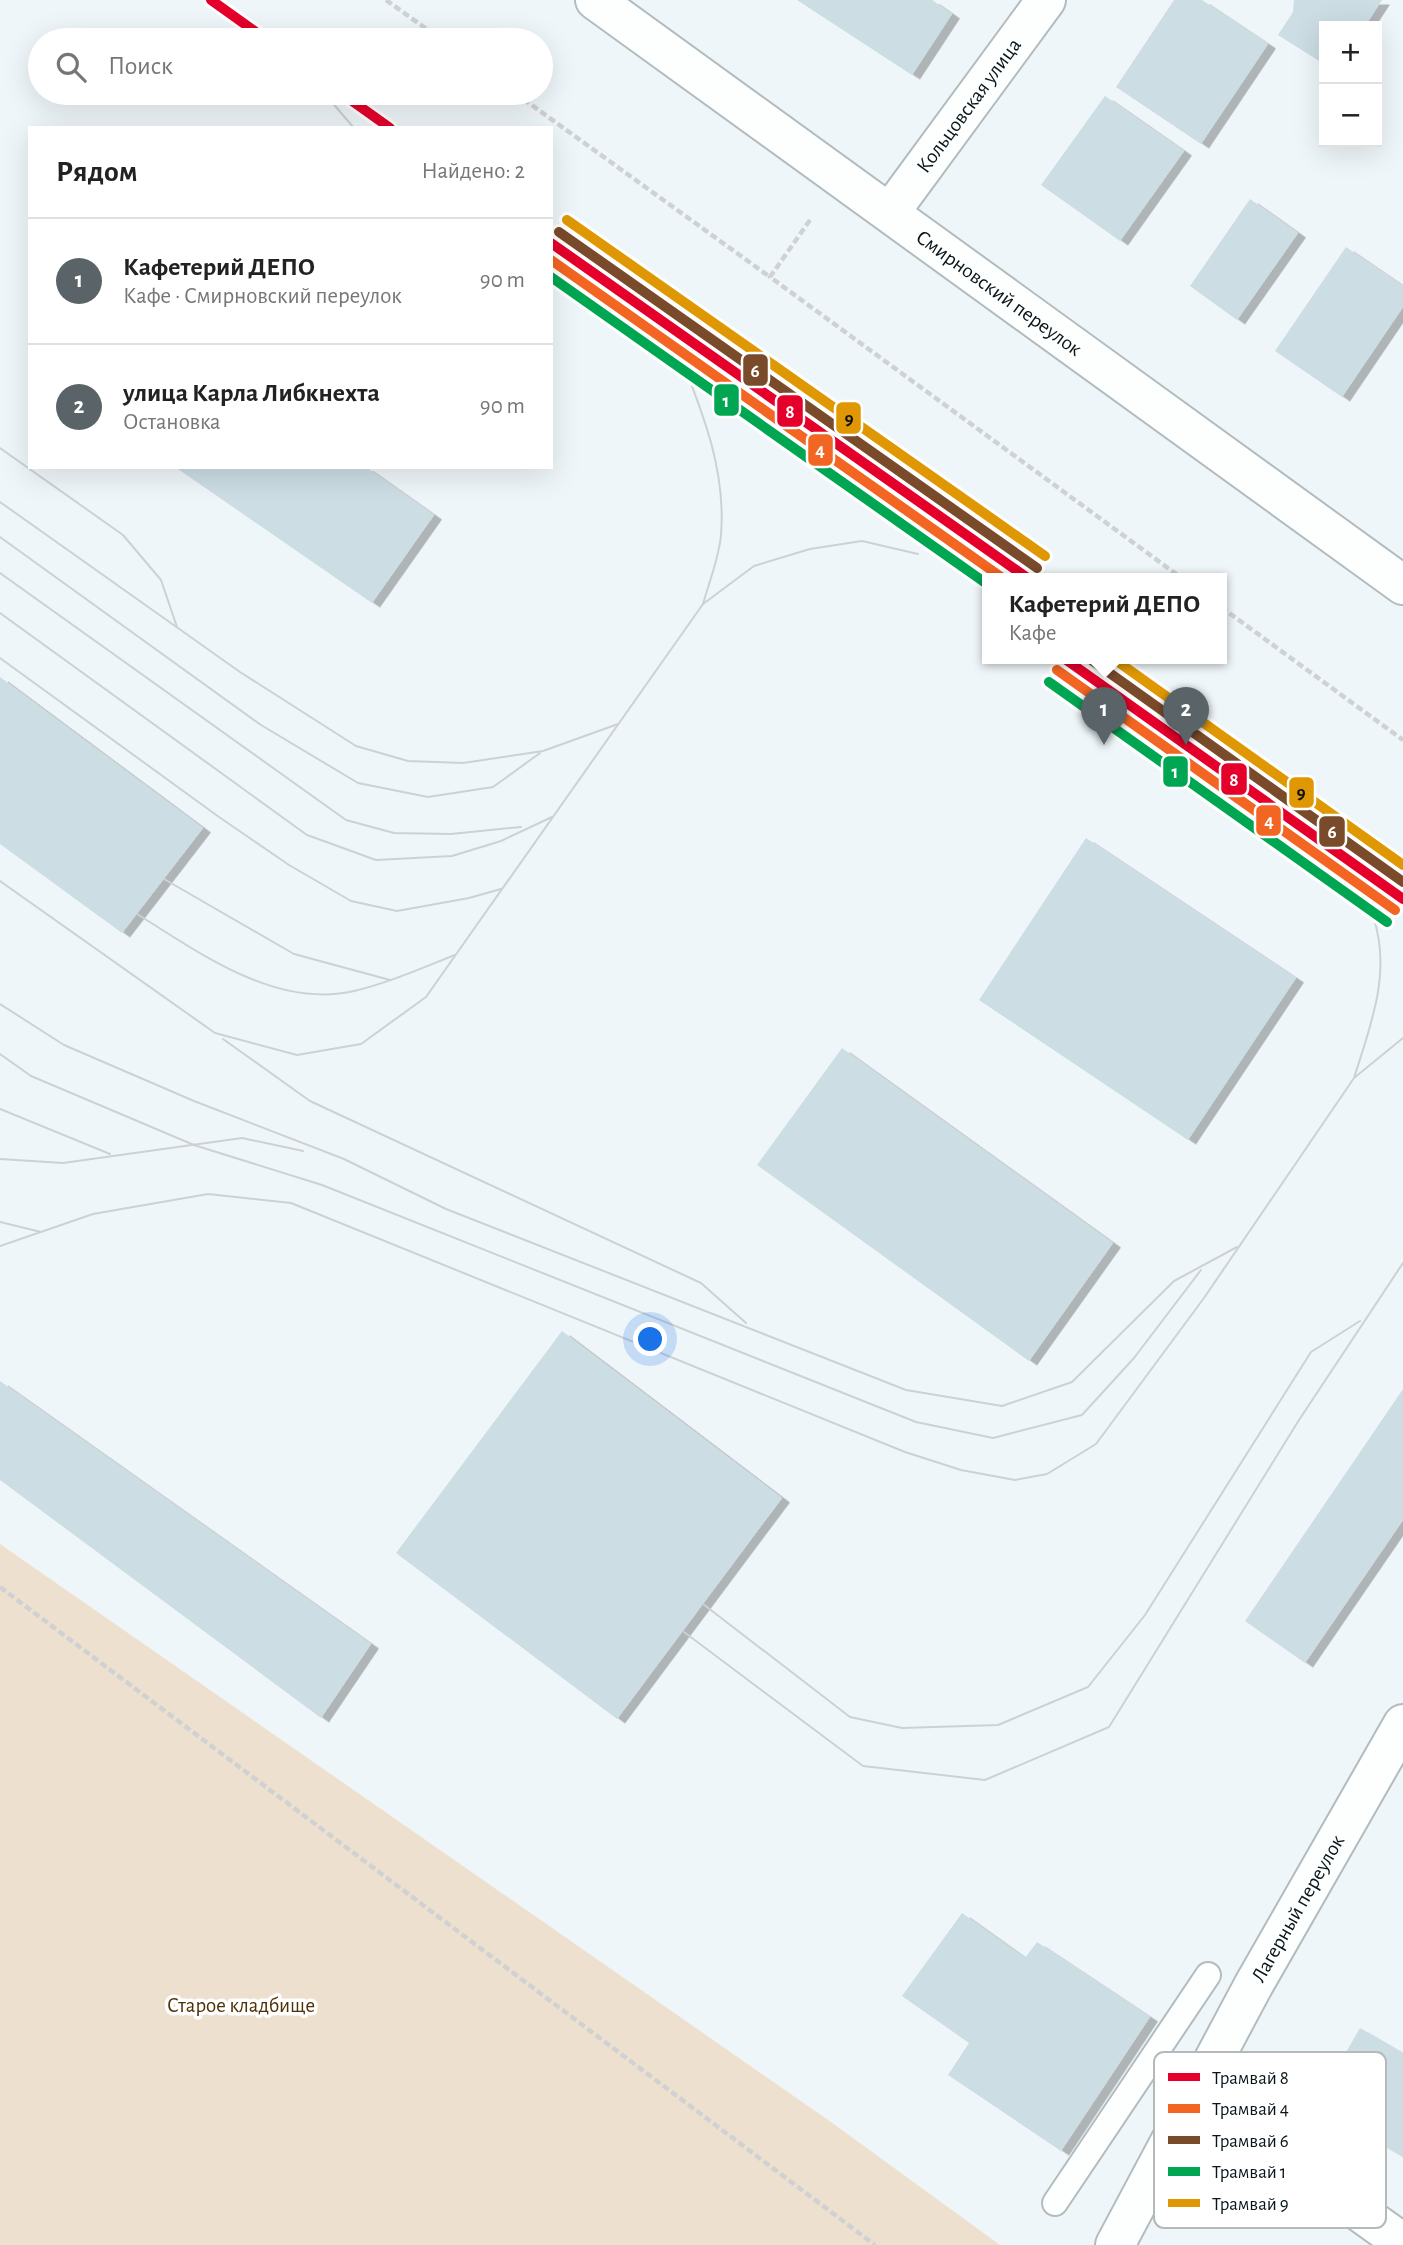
<!DOCTYPE html>
<html lang="ru">
<meta charset="utf-8">
<style>
:root{--surface:#fff;--page:#f6f6f6;--text:#222;--muted:#767676;--line:#e0e0e0;--accent:#5a6468}
body{margin:0;font-family:"Alegreya Sans",sans-serif;background:var(--page);color:var(--text)}
.controls{position:absolute;right:21px;top:21px;display:grid;overflow:hidden;border-radius:0px;box-shadow:0 7px 28px #0002}
.controls button{width:63px;height:63px;display:grid;place-items:center;padding:0;border:0;border-bottom:2px solid var(--line);background:var(--surface);color:var(--text);font:35px sans-serif}
.you{position:absolute;left:651px;top:1340px;width:24px;height:24px;margin:-18px;border:5px solid #fff;border-radius:50%;background:#1a73e8;box-shadow:0 0 0 10px #1a73e833}
.badge{display:grid;place-items:center;width:46px;height:46px;border-radius:50%;background:var(--accent);color:#fff;font-size:23px;font-weight:700}
.pin{position:absolute;translate:-50% -58px;filter:drop-shadow(0 2px 4px #0008)}
.pin::after{content:'';position:absolute;top:37px;width:24px;height:21px;background:inherit;clip-path:polygon(0 0,100% 0,50% 100%)}
.popup{position:absolute;left:982px;top:573px;width:245px;height:91px;box-sizing:border-box;display:grid;place-content:center;border-radius:0px;background:var(--surface);filter:drop-shadow(0 2px 5px #0005);font-size:23px;white-space:nowrap;color:var(--muted)}
.popup b{font-size:26px;color:var(--text)}
.popup::after{content:'';position:absolute;left:50%;top:100%;margin-left:-14px;border:14px solid transparent;border-top-color:var(--surface)}
.list{margin:0;padding:0;list-style:none}
h2{display:flex;justify-content:space-between;align-items:center;height:91px;margin:0;padding:0 28px;font-size:30px}
h2 small{font-size:23px;font-weight:400;color:var(--muted)}
.list li{display:grid;grid-template-columns:46px 1fr auto;gap:21px;align-items:center;box-sizing:border-box;height:126px;padding:0 28px;border-top:2px solid var(--line)}
.list b{display:block;font-size:26px;white-space:nowrap}
.list p{margin:0;font-size:23px;white-space:nowrap;color:var(--muted)}
.list em{font-size:23px;font-style:normal;color:var(--muted)}
.icon{flex:none;width:38px;height:38px;fill:none;stroke:currentColor;stroke-width:2;stroke-linecap:round;stroke-linejoin:round}
.map{position:relative;flex:none;width:1403px;height:2245px;overflow:hidden}
.search{position:absolute;background:var(--surface);box-shadow:0 7px 28px #0002;left:28px;top:28px;width:525px;height:77px;display:flex;align-items:center;gap:18px;box-sizing:border-box;padding:0 24px;border-radius:38px;color:var(--muted);font-size:26px}
.panel{position:absolute;background:var(--surface);box-shadow:0 7px 28px #0002;left:28px;top:126px;width:525px;height:343px;border-radius:0px}
.map>svg:first-child{display:block}
</style>
<div class="map">
<svg width="1403" height="2245" viewBox="0 0 1403 2245">
<defs>
<filter id="shadow"><feDropShadow dx="8" dy="4.5" stdDeviation="0" flood-color="#0004"/></filter>
</defs>
<rect width="100%" height="100%" fill="#eff6f9"/>
<polygon fill="#eee0ce" points="0,1544 831,2122 1000,2245 0,2245"/>
<g fill="#ccdde4" filter="url(#shadow)">
<polygon points="797,0 932,0 952,14 912,75"/>
<polygon points="1174,0 1202,0 1268,44 1201,144 1116,87"/>
<polygon points="1294,0 1382,0 1365,26 1324,26 1324,64 1278,35 1293,12"/>
<polygon points="1105,96 1184,151 1120,241 1041,185"/>
<polygon points="1250,199 1298,233 1237,320 1190,286"/>
<polygon points="1346,247 1403,286 1403,307 1342,397 1275,351"/>
<polygon points="175,467 366,467 434,515 372,603"/>
<polygon points="0,677 203,828 122,933 0,844"/>
<polygon points="1086,838 1296,978 1188,1140 979,1000"/>
<polygon points="842,1048 1113,1243 1029,1361 757,1165"/>
<polygon points="562,1331 782,1498 617,1719 396,1553"/>
<polygon points="0,1381 371,1644 321,1718 0,1480"/>
<polygon points="1403,1389 1403,1520 1305,1663 1245,1621"/>
<polygon points="962,1913 1025,1958 1037,1942 1150,2017 1061,2151 948,2075 969,2043 902,1996"/>
<polygon points="1360,2028 1403,2053 1403,2157 1315,2106"/>
</g>
<g fill="none" stroke-linecap="round" stroke-linejoin="round">
<g stroke="#b2bcbf" stroke-width="28">
<polyline id="lane" points="1055,2203 1208,1975"/>
</g>
<g stroke="#b2bcbf" stroke-width="42">
<g id="street">
<path id="s1" d="M891,211l155,-211"/>
<polyline points="1195,2094 1403,2243"/>
<path id="s2" d="M1115,2245l138,-259 150,-262"/>
</g>
</g>
<g stroke="#b2bcbf" stroke-width="42">
<g id="secondary">
<path id="s3" d="M595,0l808,585"/>
</g>
</g>
<g stroke="#cfd1d2" stroke-width="4.5" stroke-dasharray="7 3.5" stroke-linecap="butt">
<polyline points="386,0 442,40"/>
<polyline points="515,93 770,277"/>
<polyline points="810,220 770,277 1183,579"/>
<polyline points="1221,607 1403,740"/>
<polyline points="0,1587 875,2245"/>
</g>
<use href="#lane" stroke="#fdfefe" stroke-width="24"/>
<use href="#street" stroke="#fdfefe" stroke-width="38"/>
<use href="#secondary" stroke="#fdfefe" stroke-width="38"/>
<g stroke="#ced1d2" stroke-width="2">
<polyline points="324,93 354,128"/>
<polyline points="0,448 123,535 161,580 177,627"/>
<polyline points="0,502 240,672 356,746 408,761 463,763 543,751 618,724"/>
<polyline points="0,537 261,725 358,783 428,797 493,787 540,753"/>
<polyline points="0,573 346,820 394,833 451,834 521,827"/>
<polyline points="703,604 754,566 810,549 862,541 918,554"/>
<polyline points="0,613 307,835 376,860 452,856 501,841 552,817"/>
<polyline points="0,658 219,817 289,865 351,901 397,911 469,898 501,889"/>
<path d="M1330,848c13,20 35,44 43,68 19,56 -2,108 -19,162"/>
<polyline points="164,879 294,954 390,980"/>
<path d="M0,881l215,152 82,22 64,-11 65,-47 277,-393c6,-22 16,-46 18,-69 6,-74 -26,-140 -52,-208"/>
<path d="M137,914c63,39 138,95 217,77 34,-8 68,-23 101,-36"/>
<polyline points="0,1004 64,1045 194,1101 344,1159 446,1209 906,1390 1002,1406 1072,1382 1174,1281 1237,1247"/>
<polyline points="223,1039 310,1101 701,1283 746,1323"/>
<polyline points="0,1054 31,1076 194,1145 322,1185 916,1422 993,1438 1082,1415 1134,1358 1201,1270"/>
<polyline points="0,1109 110,1154"/>
<polyline points="0,1159 63,1163 242,1138 303,1151"/>
<polyline points="0,1222 41,1232"/>
<polyline points="0,1246 93,1214 208,1194 291,1203 905,1452 961,1470 1015,1480 1047,1474 1096,1444 1204,1298 1354,1078 1403,1038"/>
<polyline points="703,1604 850,1717 902,1728 998,1725 1088,1687 1145,1615 1311,1352 1360,1321"/>
<polyline points="684,1632 863,1766 985,1780 1109,1727 1299,1420 1403,1263"/>
</g>
<g stroke="#fff" stroke-width="16">
<g id="tram-1">
<polyline points="211,0 267,40"/>
<polyline points="341,93 390,128"/>
<polyline points="551,243 1029,579"/>
<polyline points="1065,659 1403,899"/>
</g>
</g>
<g stroke="#fff" stroke-width="16">
<g id="tram-2">
<polyline points="551,260 1004,579"/>
<polyline points="1057,670 1395,910"/>
</g>
</g>
<g stroke="#fff" stroke-width="16">
<g id="tram-3">
<polyline points="559,232 1037,568"/>
<polyline points="1090,659 1403,882"/>
</g>
</g>
<g stroke="#fff" stroke-width="16">
<g id="tram-4">
<polyline points="551,277 987,584"/>
<polyline points="1049,682 1387,922"/>
</g>
</g>
<g stroke="#fff" stroke-width="16">
<g id="tram-5">
<polyline points="567,220 1045,556"/>
<polyline points="1114,659 1403,865"/>
</g>
</g>
<use href="#tram-1" stroke="#e4002b" stroke-width="10"/>
<use href="#tram-2" stroke="#f26522" stroke-width="10"/>
<use href="#tram-3" stroke="#7a4b2a" stroke-width="10"/>
<use href="#tram-4" stroke="#00a651" stroke-width="10"/>
<use href="#tram-5" stroke="#df9803" stroke-width="10"/>
</g>
<g text-anchor="middle" stroke-width="7" stroke-linejoin="round" paint-order="stroke">
<g font-size="21" fill="#09151a" stroke="#fff">
<text dy="7" stroke="none"><textPath href="#s1" startOffset="131">Кольцовская улица</textPath></text>
<text dy="7" stroke="none"><textPath href="#s3" startOffset="499">Смирновский переулок</textPath></text>
<text dy="7" stroke="none"><textPath href="#s2" startOffset="383">Лагерный переулок</textPath></text>
</g>
<g font-size="21" fill="#4e3006" stroke="#fff">
<text x="241" y="2012">Старое кладбище</text>
</g>
</g>
<rect x="1154" y="2052" width="232" height="176" rx="10" fill="#fff" stroke="#b5b9ba" stroke-width="2"/>
<rect x="1168" y="2073" width="32" height="8" fill="#e4002b"/>
<rect x="1168" y="2104" width="32" height="9" fill="#f26522"/>
<rect x="1168" y="2136" width="32" height="8" fill="#7a4b2a"/>
<rect x="1168" y="2167" width="32" height="9" fill="#00a651"/>
<rect x="1168" y="2199" width="32" height="8" fill="#df9803"/>
<g font-size="19" fill="#09151a">
<text x="1212" y="2084">Трамвай 8</text>
<text x="1212" y="2115">Трамвай 4</text>
<text x="1212" y="2147">Трамвай 6</text>
<text x="1212" y="2178">Трамвай 1</text>
<text x="1212" y="2210">Трамвай 9</text>
</g>
<g stroke="#fff" stroke-width="2.5">
<rect x="742" y="353" width="27" height="34" rx="7" fill="#7a4b2a"/>
<rect x="713" y="383" width="27" height="34" rx="7" fill="#00a651"/>
<rect x="776" y="394" width="28" height="34" rx="7" fill="#e4002b"/>
<rect x="835" y="401" width="27" height="34" rx="7" fill="#df9803"/>
<rect x="807" y="433" width="27" height="34" rx="7" fill="#f26522"/>
<rect x="1162" y="755" width="27" height="33" rx="7" fill="#00a651"/>
<rect x="1220" y="762" width="28" height="34" rx="7" fill="#e4002b"/>
<rect x="1288" y="776" width="27" height="33" rx="7" fill="#df9803"/>
<rect x="1255" y="804" width="27" height="33" rx="7" fill="#f26522"/>
<rect x="1318" y="815" width="28" height="33" rx="7" fill="#7a4b2a"/>
</g>
<g font-size="19" text-anchor="middle" font-weight="bold" fill="#fff">
<text x="755" y="377">6</text>
<text x="726" y="407">1</text>
<text x="790" y="418">8</text>
<text x="820" y="456">4</text>
<text x="1175" y="778">1</text>
<text x="1234" y="786">8</text>
<text x="1269" y="827">4</text>
<text x="1332" y="838">6</text>
</g>
<g font-size="19" text-anchor="middle" font-weight="bold" fill="#111">
<text x="849" y="425">9</text>
<text x="1301" y="799">9</text>
</g>
</svg>
<div class="controls">
<button>+</button>
<button>−</button>
</div>
<div class="you"></div>
<div class="pin badge" style="left:1104px;top:745px">1</div>
<div class="popup"><b>Кафетерий ДЕПО</b>Кафе</div>
<div class="pin badge" style="left:1186px;top:745px">2</div>
<div class="search"><svg class="icon" aria-label="search" viewBox="0 0 24 24"><circle cx="10" cy="10" r="6"/><path d="M15 15l6 6"/></svg>Поиск</div>
<section class="panel">
<h2>Рядом<small>Найдено: 2</small></h2>
<ul class="list">
<li><span class="badge">1</span><div><b>Кафетерий ДЕПО</b><p>Кафе · Смирновский переулок</p></div><em>90 m</em></li>
<li><span class="badge">2</span><div><b>улица Карла Либкнехта</b><p>Остановка</p></div><em>90 m</em></li>
</ul>
</section>
</div>
